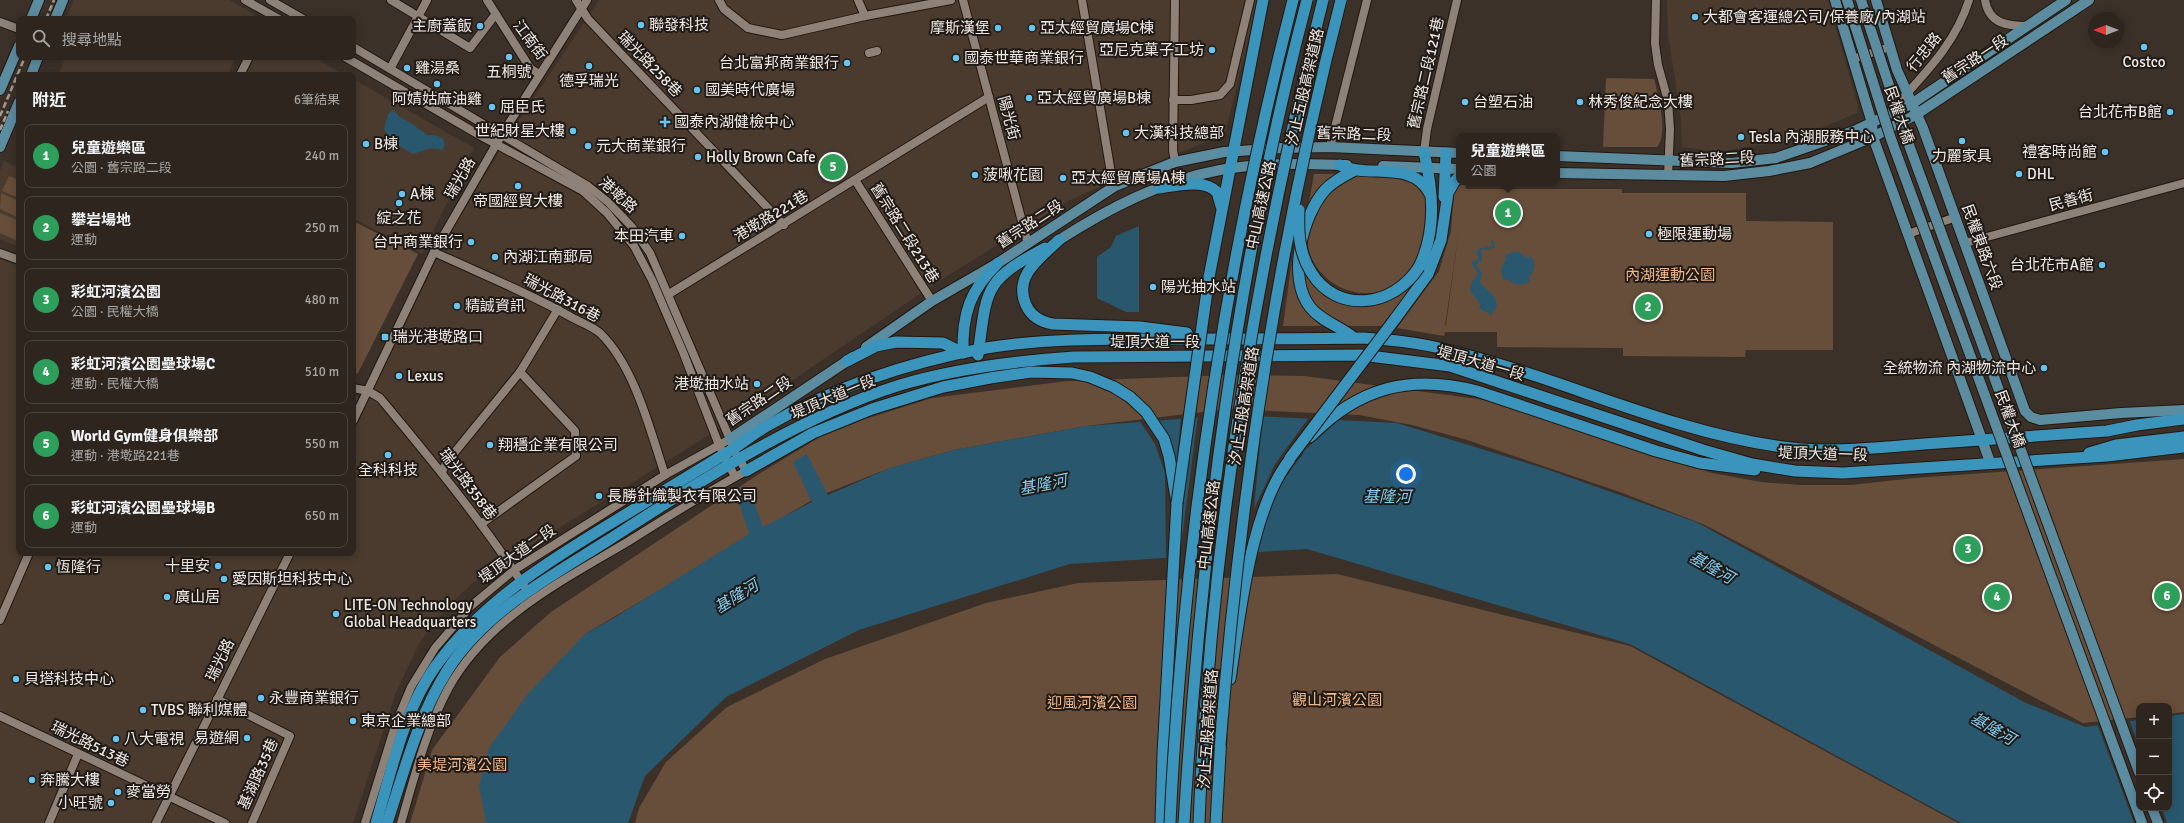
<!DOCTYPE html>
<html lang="zh-TW">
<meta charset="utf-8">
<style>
:root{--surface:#2d251e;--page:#352d27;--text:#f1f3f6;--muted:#a7a5a4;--line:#48423c;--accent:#db2777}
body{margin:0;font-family:Signika,"Noto Sans TC",sans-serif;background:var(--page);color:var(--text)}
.controls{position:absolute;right:12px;bottom:12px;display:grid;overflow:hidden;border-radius:8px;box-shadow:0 2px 10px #0003}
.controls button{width:36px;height:36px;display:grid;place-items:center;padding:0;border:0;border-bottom:1px solid var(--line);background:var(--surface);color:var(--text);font:20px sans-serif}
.compass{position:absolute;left:2088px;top:12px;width:36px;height:36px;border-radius:50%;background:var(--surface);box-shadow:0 2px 10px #0003;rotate:270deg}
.you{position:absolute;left:1406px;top:474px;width:14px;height:14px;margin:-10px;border:3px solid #fff;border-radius:50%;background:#1a73e8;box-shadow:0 0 0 6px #1a73e833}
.badge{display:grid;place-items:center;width:26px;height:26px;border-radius:50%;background:var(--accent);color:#fff;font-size:13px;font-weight:700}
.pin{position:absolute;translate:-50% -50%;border:2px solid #fff;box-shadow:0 1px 4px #0006}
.popup{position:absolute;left:1456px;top:133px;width:104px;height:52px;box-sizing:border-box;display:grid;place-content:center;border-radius:8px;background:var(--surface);filter:drop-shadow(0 1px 3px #0005);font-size:13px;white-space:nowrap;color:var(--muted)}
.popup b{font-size:15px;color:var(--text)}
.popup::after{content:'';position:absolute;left:50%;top:100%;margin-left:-8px;border:8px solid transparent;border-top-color:var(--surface)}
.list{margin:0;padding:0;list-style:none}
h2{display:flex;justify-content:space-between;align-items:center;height:52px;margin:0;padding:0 16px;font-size:17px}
h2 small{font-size:13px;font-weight:400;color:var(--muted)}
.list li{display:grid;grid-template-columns:26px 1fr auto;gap:12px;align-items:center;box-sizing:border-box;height:64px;margin:0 8px 8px;padding:0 8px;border:1px solid var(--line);border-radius:8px}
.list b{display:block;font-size:15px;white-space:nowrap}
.list p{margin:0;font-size:13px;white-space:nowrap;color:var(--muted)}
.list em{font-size:13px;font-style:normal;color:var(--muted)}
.icon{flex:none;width:22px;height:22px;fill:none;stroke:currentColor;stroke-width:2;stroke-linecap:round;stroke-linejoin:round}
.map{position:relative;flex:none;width:2184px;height:823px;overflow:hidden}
.search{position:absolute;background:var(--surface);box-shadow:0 2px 10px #0003;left:16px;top:16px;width:340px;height:44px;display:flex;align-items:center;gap:10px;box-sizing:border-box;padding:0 14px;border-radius:8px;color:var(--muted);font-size:15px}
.panel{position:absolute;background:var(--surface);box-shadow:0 2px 10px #0003;left:16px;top:72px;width:340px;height:484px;border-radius:8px}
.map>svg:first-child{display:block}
</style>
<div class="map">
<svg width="2184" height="823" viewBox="0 0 2184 823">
<rect width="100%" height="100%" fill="#3c3128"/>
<g fill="#4a3b2e">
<polygon points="74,0 229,0 254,14 252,19 66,19"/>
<polygon points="599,0 1258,0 1225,134 1130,173 1068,201 936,283 743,414 509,559 473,583 446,608 420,642 396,692 353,823 0,823 0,259 19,266 19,553 353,553 353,395 364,399 378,380 448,236 513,129"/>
<polygon points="1667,0 1828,0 1858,106 1857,113 1792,140 1718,152 1682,147 1681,119 1668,34"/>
<polygon points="66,57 235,57 228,75 58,75"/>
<polygon points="254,57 313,57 345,75 250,75 246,73"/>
<polygon points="353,79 474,148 422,254 353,218"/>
<polygon points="4,161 19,168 19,247 0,239 0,171"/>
</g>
<g fill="#674e3a" fill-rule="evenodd">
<path d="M1606,78l48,1c4,16 15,55 3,68h-54z"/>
<path d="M1314,174h82l30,9c0,12 4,47 1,58 -3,7 -12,30 -18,35 -29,30 -80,19 -97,-17 -12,-26 -2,-58 2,-85z"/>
<polygon points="9,176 19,180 19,198 2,191"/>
<path d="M1465,182l1,7h156v4h124v28l87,1v128h-87l-1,7 -122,-1v-8l-126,-1v-15h-52l-1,4 -47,-8 42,-57 12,-40 3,-41zM1459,230l-13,95 -1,1z"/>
<polygon points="1,193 19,201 19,218 0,209"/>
<polygon points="0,213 19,221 19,233 16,240 0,233"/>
<polygon points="353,221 418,254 358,373 353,375"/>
<path d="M1295,238c8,18 19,38 33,52 7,8 45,15 56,13 13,-4 18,-17 34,-18l-33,41h-102z"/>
<polygon points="1231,375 1304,376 1493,401 1712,473 1761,482 1799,485 1851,485 1914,478 2184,459 2184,712 2169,714 2169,706 2139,706 2139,717 2083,723 1705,525 1620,492 1464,439 1412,425 1359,415 1228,409 1086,426 954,450 890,468 819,496 585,634 487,823 410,823 432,750 500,657 551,612 762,472 820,437 865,419 932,398 1067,381"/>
<polygon points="1337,574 1630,646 1958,823 635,823 639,808 666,762 727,707 825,659 986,603 1078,583"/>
</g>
<g fill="#29586e">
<path d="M393,110l8,8 10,5 16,12c8,0 16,0 18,9l-2,6 -12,-2 -18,6 -20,-12 -9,-13 4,-15z"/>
<polygon points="1139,226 1139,312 1126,312 1097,298 1097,257 1111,247 1116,236"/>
<polygon points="1491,240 1493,240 1495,248 1481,250 1482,260 1476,265 1482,273 1480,283 1495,297 1497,306 1491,315 1478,307 1481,305 1470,291 1472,282 1478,273 1472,265 1472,262 1479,259 1476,252 1478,249 1492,246"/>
<path d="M1514,252h5l8,6 4,-2c5,8 4,15 -2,21l1,4c-8,5 -14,5 -21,-1h-4l-3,-3 -1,-9 5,-8 -1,-5z"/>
<polygon points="1233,415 1397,423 1546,469 1696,522 2024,702 2085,727 2139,720 2139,808 2169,808 2169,716 2184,714 2184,823 1961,823 1630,644 1307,549 1070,564 859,630 726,697 645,776 628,823 486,823 479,785 489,748 527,695 585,634 614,618 749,534 737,496 749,489 763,527 812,502 793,462 807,454 828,495 890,468 954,450 1086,426"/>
</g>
<g fill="#3c3128">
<polygon points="1233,413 1263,414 1254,509 1275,464 1310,416 1341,418 1304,451 1278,489 1257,545 1255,554 1166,560 1165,473 1155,444 1139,420 1151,419 1176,469 1181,417 1189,416 1186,437 1180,554 1198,415"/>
<polygon points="2129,719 2139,747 2139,808 2162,808 2167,823 2134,823 2097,723"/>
</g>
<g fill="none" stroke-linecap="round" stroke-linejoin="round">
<g stroke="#221810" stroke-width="10">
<g id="minor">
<polyline points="245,0 279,19"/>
<polyline points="270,0 303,19"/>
<polyline points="391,0 470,48 495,15"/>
<polyline points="487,0 530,68 539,74"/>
<polyline points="576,0 588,19 784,225"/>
<polyline points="719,0 724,9 748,28 782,35 865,16 951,0"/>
<polyline points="858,0 865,16"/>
<polyline points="963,0 1028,244"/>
<polyline points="1082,0 1112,179 1115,186"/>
<polyline points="1175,0 1173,150 1175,162"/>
<polyline points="1656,0 1655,44 1658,65 1668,101 1670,129 1668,176"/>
<path d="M1985,0c4,24 22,26 43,26"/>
<polyline points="0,22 19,29"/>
<polyline points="353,47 588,186 608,202 632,227 650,253 732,444"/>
<polyline points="869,53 877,51"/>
<polyline points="345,57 481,136 583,191 607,213 634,246 652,280 683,352 719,445 735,477"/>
<polyline points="1853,59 1890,47"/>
<polyline points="390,69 427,0"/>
<polyline points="240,75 249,57"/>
<polyline points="1173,100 1191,100 1220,95 1230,84 1250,0"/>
<path d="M1892,110c31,-35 63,-65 77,-110"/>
<polyline points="1330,147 1367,0"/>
<polyline points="1424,152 1427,129 1457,0"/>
<polyline points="855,180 932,301"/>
<polyline points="1908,234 1956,217"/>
<polyline points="1965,243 2184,183"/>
<path d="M434,252c45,21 93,40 137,65 9,5 21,9 29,16 35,34 50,97 65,142"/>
<polyline points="0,253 19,260"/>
<polyline points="669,294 989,97"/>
<path d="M353,388l15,3 12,7c51,61 101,122 144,188"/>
<polyline points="353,421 434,252 501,136 587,0"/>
<polyline points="442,472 446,463 520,372 558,309"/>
<polyline points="481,524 576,456 575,431 520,372"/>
<polyline points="0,620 29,553"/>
<polyline points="217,699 290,736 252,823"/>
<polyline points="0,716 225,823"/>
<polyline points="49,823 78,754"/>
<polyline points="156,823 290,553"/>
<polyline points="365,823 396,723 411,687 435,648 471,606 514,570 665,475 730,439"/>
<path d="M401,823c13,-45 25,-93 47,-134 39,-71 114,-108 181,-148 38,-24 77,-48 117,-70l-9,-16"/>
</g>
</g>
<g stroke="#221810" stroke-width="12">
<g id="major">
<polyline points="1835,0 1872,123 1873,137 1990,462"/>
<polyline points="1876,0 1897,70 1923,128 2025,411 2031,417 2040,420 2121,413 2184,410"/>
<polyline points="31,19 39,0"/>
<polyline points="55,19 63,0"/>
<polyline points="31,75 38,57"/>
<polyline points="0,90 19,46"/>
<polyline points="0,147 19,102"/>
<polyline points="1557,156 1732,163 1776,158 1854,131 1913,103 2066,0"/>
<polyline points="1383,166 1459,169"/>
<polyline points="1557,173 1724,176 1769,171 1810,163 1873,137 1917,114 2089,0"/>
<path d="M1059,240c50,-32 102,-59 161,-70 42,-8 85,-6 127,-5"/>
<polyline points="866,347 932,301 998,263 1115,186 1175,162 1224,152 1282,148 1330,147 1459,153"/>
<polyline points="730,439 853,357"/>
<polyline points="2058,595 2142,823"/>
<polyline points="2074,595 2139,772"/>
<polyline points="2152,808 2158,823"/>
</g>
</g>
<g stroke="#221810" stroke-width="13">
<g id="highway">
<path d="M1340,165c28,14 73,-6 90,29"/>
<path d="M1159,188c18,-2 44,-10 58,4l4,14"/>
<polyline points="1444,197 1446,153"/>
<path d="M1059,240c-19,18 -46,36 -33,65 5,11 15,17 27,19l87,3 47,6"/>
<path d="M1419,267c18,-37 14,-76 5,-115"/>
<polyline points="1209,277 1263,0"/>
<polyline points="1395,319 1428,274 1441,240 1448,193 1454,182 1459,177"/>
<path d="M1354,338c-14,-12 -32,-16 -44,-31 -23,-29 -8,-91 15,-117 8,-9 19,-14 30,-20"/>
<path d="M978,355c9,-66 5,-74 67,-107"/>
<path d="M847,361l29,-15 20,-4 47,1 20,10c-1,-39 7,-63 35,-90"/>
<path d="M1310,437c49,-50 100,-63 167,-46l179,60 44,12 55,7"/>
<polyline points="2089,453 2116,445 2184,437"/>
<polyline points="746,471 813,433 872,409 943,387 990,378 1031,372 1072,373 1090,377 1114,387 1130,397 1146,412 1164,439 1169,456 1177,503 1163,753 1161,823"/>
<path d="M1230,679c10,-63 21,-181 67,-228"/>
<path d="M376,823c15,-50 28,-113 59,-156 52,-73 131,-116 206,-162 30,-18 61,-37 92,-56 11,-7 22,-16 34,-23 67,-39 143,-64 219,-78 56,-9 112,-9 168,-9 69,0 139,0 209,-1 27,2 53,4 80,11 112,26 218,80 333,97 48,8 100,2 148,-2 61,-4 122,-9 183,-13l30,-6 47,-6"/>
<path d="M387,823c17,-51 31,-106 60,-152 37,-59 103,-94 160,-130 90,-58 191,-124 293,-156 57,-17 115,-24 174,-28l287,-2 89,11 253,84 49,14 43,7 48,2 264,-17 77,-9"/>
<polyline points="1216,823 1221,736"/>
</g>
</g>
<use href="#minor" stroke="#8e8177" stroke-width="8"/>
<use href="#major" stroke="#5c8ca0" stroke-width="10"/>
<use href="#highway" stroke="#3b94bb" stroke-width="11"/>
<g stroke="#a39a93" stroke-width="2.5" stroke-dasharray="6 3" stroke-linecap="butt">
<polyline points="46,19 54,0"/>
<polyline points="0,116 25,57"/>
<polyline points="0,130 8,111"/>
</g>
<g stroke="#221810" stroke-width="12" stroke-linecap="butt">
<g id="major-bridge">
<polyline points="1847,0 1891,139 2058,595"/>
<polyline points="1861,0 1905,134 2074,595"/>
</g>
</g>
<g stroke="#221810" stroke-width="13" stroke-linecap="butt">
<g id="highway-bridge">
<path d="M1299,210c-1,22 0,43 12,62 26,43 83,35 108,-5"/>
<polyline points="1290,458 1395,319"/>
<polyline points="1177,503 1209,277"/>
<path d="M1220,745c20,-251 58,-501 121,-745"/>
<path d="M1170,823c13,-277 54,-554 123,-823"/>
<path d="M1184,823c17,-277 52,-554 123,-823"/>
<path d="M1199,823c11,-277 56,-554 124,-823"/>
</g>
</g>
<use href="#major-bridge" stroke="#5c8ca0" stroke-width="10"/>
<use href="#highway-bridge" stroke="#3b94bb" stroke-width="11"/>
</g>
<g fill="#67c4ef" stroke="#1f1a16" stroke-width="1.5">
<circle cx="1695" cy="17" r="4"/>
<circle cx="641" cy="25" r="4"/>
<circle cx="480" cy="26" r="4"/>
<circle cx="998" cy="28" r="4"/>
<circle cx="1032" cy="28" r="4"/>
<circle cx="2144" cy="47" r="4"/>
<circle cx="1212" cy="50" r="4"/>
<circle cx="509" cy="57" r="4"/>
<circle cx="956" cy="58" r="4"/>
<circle cx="847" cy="63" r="4"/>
<circle cx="589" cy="66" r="4"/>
<circle cx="407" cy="68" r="4"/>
<circle cx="437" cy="84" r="4"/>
<circle cx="697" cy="90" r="4"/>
<circle cx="1029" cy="98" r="4"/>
<circle cx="1465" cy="102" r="4"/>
<circle cx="1580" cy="102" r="4"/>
<circle cx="492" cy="107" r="4"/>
<circle cx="2170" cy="112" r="4"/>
<path d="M663 116h4v4h4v4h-4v4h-4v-4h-4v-4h4z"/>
<circle cx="573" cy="131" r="4"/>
<circle cx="1126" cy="133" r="4"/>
<circle cx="1741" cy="137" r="4"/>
<circle cx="1962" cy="141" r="4"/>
<circle cx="366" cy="144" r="4"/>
<circle cx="588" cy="146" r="4"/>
<circle cx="2105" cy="152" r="4"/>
<circle cx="698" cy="157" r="4"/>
<circle cx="2019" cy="174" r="4"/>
<circle cx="975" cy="175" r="4"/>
<circle cx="1063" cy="178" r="4"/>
<circle cx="518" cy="186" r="4"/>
<circle cx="402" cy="194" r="4"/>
<circle cx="399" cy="203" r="4"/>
<circle cx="1649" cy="234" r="4"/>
<circle cx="682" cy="236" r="4"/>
<circle cx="471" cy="242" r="4"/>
<circle cx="495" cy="257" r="4"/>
<circle cx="2102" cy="265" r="4"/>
<circle cx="1153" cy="287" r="4"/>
<circle cx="457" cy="306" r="4"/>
<rect x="381" y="333" width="8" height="8" rx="2"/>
<circle cx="2044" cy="368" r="4"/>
<circle cx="399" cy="376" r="4"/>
<circle cx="757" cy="384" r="4"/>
<circle cx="490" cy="445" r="4"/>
<circle cx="388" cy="455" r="4"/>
<circle cx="599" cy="496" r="4"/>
<circle cx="218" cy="566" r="4"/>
<circle cx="48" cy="567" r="4"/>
<circle cx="224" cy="579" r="4"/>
<circle cx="167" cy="597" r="4"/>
<circle cx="336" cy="614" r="4"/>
<circle cx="16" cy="679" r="4"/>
<circle cx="261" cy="698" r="4"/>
<circle cx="143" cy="710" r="4"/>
<circle cx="353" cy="721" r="4"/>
<circle cx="247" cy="738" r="4"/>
<circle cx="116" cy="739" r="4"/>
<circle cx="32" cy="780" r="4"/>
<circle cx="118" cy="792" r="4"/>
<circle cx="111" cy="803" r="4"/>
</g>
<g text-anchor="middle" stroke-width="4" stroke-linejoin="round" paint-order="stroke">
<g font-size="15" fill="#f0e9e3" stroke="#1f1a16" text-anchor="start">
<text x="1703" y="22">大都會客運總公司/保養廠/內湖站</text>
<text x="649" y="30">聯發科技</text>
<text x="472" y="31" text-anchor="end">主廚蓋飯</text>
<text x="990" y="33" text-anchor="end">摩斯漢堡</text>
<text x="1040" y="33">亞太經貿廣場C棟</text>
<text x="1204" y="55" text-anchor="end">亞尼克菓子工坊</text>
<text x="964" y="63">國泰世華商業銀行</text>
<text x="2144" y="67" text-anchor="middle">Costco</text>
<text x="839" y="68" text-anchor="end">台北富邦商業銀行</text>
<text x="415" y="73">雞湯桑</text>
<text x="509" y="77" text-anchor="middle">五桐號</text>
<text x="589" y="86" text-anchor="middle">德孚瑞光</text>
<text x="705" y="95">國美時代廣場</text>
<text x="1037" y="103">亞太經貿廣場B棟</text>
<text x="437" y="104" text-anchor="middle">阿婧姑麻油雞</text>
<text x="1473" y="107">台塑石油</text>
<text x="1588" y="107">林秀俊紀念大樓</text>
<text x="500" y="112">屈臣氏</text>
<text x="2162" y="117" text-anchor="end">台北花市B館</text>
<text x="674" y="127">國泰內湖健檢中心</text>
<text x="565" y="136" text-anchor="end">世紀財星大樓</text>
<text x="1134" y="138">大漢科技總部</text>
<text x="1749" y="142">Tesla 內湖服務中心</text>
<text x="374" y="149">B棟</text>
<text x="596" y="151">元大商業銀行</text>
<text x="2097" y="157" text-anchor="end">禮客時尚館</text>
<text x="1962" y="161" text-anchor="middle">力麗家具</text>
<text x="706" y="162">Holly Brown Cafe</text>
<text x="2027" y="179">DHL</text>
<text x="983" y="180">菠啾花園</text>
<text x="1071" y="183">亞太經貿廣場A棟</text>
<text x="410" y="199">A棟</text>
<text x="518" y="206" text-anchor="middle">帝國經貿大樓</text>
<text x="399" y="223" text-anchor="middle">綻之花</text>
<text x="1657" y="239">極限運動場</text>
<text x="674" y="241" text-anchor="end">本田汽車</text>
<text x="463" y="247" text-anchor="end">台中商業銀行</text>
<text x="503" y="262">內湖江南郵局</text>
<text x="2094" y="270" text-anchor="end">台北花市A館</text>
<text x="1161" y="292">陽光抽水站</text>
<text x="465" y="311">精誠資訊</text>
<text x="393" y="342">瑞光港墘路口</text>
<text x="2036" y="373" text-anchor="end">全統物流 內湖物流中心</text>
<text x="407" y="381">Lexus</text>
<text x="749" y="389" text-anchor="end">港墘抽水站</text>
<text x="498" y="450">翔穩企業有限公司</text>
<text x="388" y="475" text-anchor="middle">全科科技</text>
<text x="607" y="501">長勝針織製衣有限公司</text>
<text x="210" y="571" text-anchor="end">十里安</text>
<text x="56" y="572">恆隆行</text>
<text x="232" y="584">愛因斯坦科技中心</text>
<text x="175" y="602">廣山居</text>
<text x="344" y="610">LITE-ON Technology<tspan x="344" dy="17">Global Headquarters</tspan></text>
<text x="24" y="684">貝塔科技中心</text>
<text x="269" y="703">永豐商業銀行</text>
<text x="151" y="715">TVBS 聯利媒體</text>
<text x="361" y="726">東京企業總部</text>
<text x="239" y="743" text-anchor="end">易遊網</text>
<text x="124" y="744">八大電視</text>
<text x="40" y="785">奔騰大樓</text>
<text x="126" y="797">麥當勞</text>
<text x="103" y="808" text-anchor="end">小旺號</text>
</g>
<g font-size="15" fill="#f0e9e3" stroke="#1f1a16">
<text transform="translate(530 40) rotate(53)" y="5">江南街</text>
<text transform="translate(1924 52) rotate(-51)" y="5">行忠路</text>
<text transform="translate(1975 59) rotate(-33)" y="5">舊宗路一段</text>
<text transform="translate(650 64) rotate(46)" y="5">瑞光路258巷</text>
<text transform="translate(1426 73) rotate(-77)" y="5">舊宗路二段121巷</text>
<text transform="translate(1305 87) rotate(-77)" y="5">汐止五股高架道路</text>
<text transform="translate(1899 115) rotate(71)" y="5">民權大橋</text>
<text transform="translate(1009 118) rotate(75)" y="5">陽光街</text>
<text transform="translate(1354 134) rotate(2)" y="5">舊宗路二段</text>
<text transform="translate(1717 159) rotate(-3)" y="5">舊宗路二段</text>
<text transform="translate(460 178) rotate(-60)" y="5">瑞光路</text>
<text transform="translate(618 195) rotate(42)" y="5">港墘路</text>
<text transform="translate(2071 200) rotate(-15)" y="5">民善街</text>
<text transform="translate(1261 205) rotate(-78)" y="5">中山高速公路</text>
<text transform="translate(771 216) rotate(-31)" y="5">港墘路221巷</text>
<text transform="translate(1030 224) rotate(-33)" y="5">舊宗路二段</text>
<text transform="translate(905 233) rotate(58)" y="5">舊宗路二段213巷</text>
<text transform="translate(1982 247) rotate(70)" y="5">民權東路六段</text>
<text transform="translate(562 298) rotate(28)" y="5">瑞光路316巷</text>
<text x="1155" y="347">堤頂大道一段</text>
<text transform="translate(1481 363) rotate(16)" y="5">堤頂大道一段</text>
<text transform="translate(833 397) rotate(-23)" y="5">堤頂大道一段</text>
<text transform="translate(759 401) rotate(-34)" y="5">舊宗路二段</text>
<text transform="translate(1244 406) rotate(-81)" y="5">汐止五股高架道路</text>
<text transform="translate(2010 419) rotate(70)" y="5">民權大橋</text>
<text transform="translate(1823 454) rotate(2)" y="5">堤頂大道一段</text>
<text transform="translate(468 484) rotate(53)" y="5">瑞光路358巷</text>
<text transform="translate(1209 525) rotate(-83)" y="5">中山高速公路</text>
<text transform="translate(517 554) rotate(-35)" y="5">堤頂大道二段</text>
<text transform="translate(220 660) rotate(-64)" y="5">瑞光路</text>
<text transform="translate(1208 729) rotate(-86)" y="5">汐止五股高架道路</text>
<text transform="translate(90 744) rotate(26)" y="5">瑞光路513巷</text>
<text transform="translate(258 774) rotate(-66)" y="5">基湖路35巷</text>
</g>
<g font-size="15" fill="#f2b787" stroke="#1f1a16">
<text x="1670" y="280">內湖運動公園</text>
<text x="1337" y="705">觀山河濱公園</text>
<text x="1092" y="708">迎風河濱公園</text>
<text x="462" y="770">美堤河濱公園</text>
</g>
<g font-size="16" font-style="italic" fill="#80cdf2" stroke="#1f1a16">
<text transform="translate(1043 484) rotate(-11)" y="6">基隆河</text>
<text x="1387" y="502">基隆河</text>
<text transform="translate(1712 567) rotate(29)" y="6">基隆河</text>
<text transform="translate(736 596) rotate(-32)" y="6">基隆河</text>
<text transform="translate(1993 728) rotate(30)" y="6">基隆河</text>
</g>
</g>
</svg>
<div class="controls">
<button>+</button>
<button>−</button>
<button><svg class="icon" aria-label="locate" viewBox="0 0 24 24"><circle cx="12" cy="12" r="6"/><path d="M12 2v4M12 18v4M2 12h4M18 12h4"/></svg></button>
</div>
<svg class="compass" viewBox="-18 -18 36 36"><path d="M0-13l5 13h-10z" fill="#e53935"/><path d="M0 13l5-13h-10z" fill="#a7a5a4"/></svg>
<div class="you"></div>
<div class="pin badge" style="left:1508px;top:213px;background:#2e9e5b">1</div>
<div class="popup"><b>兒童遊樂區</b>公園</div>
<div class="pin badge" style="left:1648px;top:307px;background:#2e9e5b">2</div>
<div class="pin badge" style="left:1968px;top:549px;background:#2e9e5b">3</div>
<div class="pin badge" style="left:1997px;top:597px;background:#2e9e5b">4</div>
<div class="pin badge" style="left:833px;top:167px;background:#2e9e5b">5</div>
<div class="pin badge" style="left:2167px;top:596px;background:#2e9e5b">6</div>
<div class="search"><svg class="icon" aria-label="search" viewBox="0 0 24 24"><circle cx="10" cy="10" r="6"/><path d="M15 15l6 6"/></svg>搜尋地點</div>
<section class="panel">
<h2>附近<small>6筆結果</small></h2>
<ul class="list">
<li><span class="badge" style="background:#2e9e5b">1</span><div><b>兒童遊樂區</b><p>公園 · 舊宗路二段</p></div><em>240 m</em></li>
<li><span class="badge" style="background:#2e9e5b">2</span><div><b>攀岩場地</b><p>運動</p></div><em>250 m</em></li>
<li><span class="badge" style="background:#2e9e5b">3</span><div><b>彩虹河濱公園</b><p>公園 · 民權大橋</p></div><em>480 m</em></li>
<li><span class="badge" style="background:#2e9e5b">4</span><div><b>彩虹河濱公園壘球場C</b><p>運動 · 民權大橋</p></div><em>510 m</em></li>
<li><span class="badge" style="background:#2e9e5b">5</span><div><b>World Gym健身俱樂部</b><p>運動 · 港墘路221巷</p></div><em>550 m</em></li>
<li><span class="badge" style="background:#2e9e5b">6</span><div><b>彩虹河濱公園壘球場B</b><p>運動</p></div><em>650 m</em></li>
</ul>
</section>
</div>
